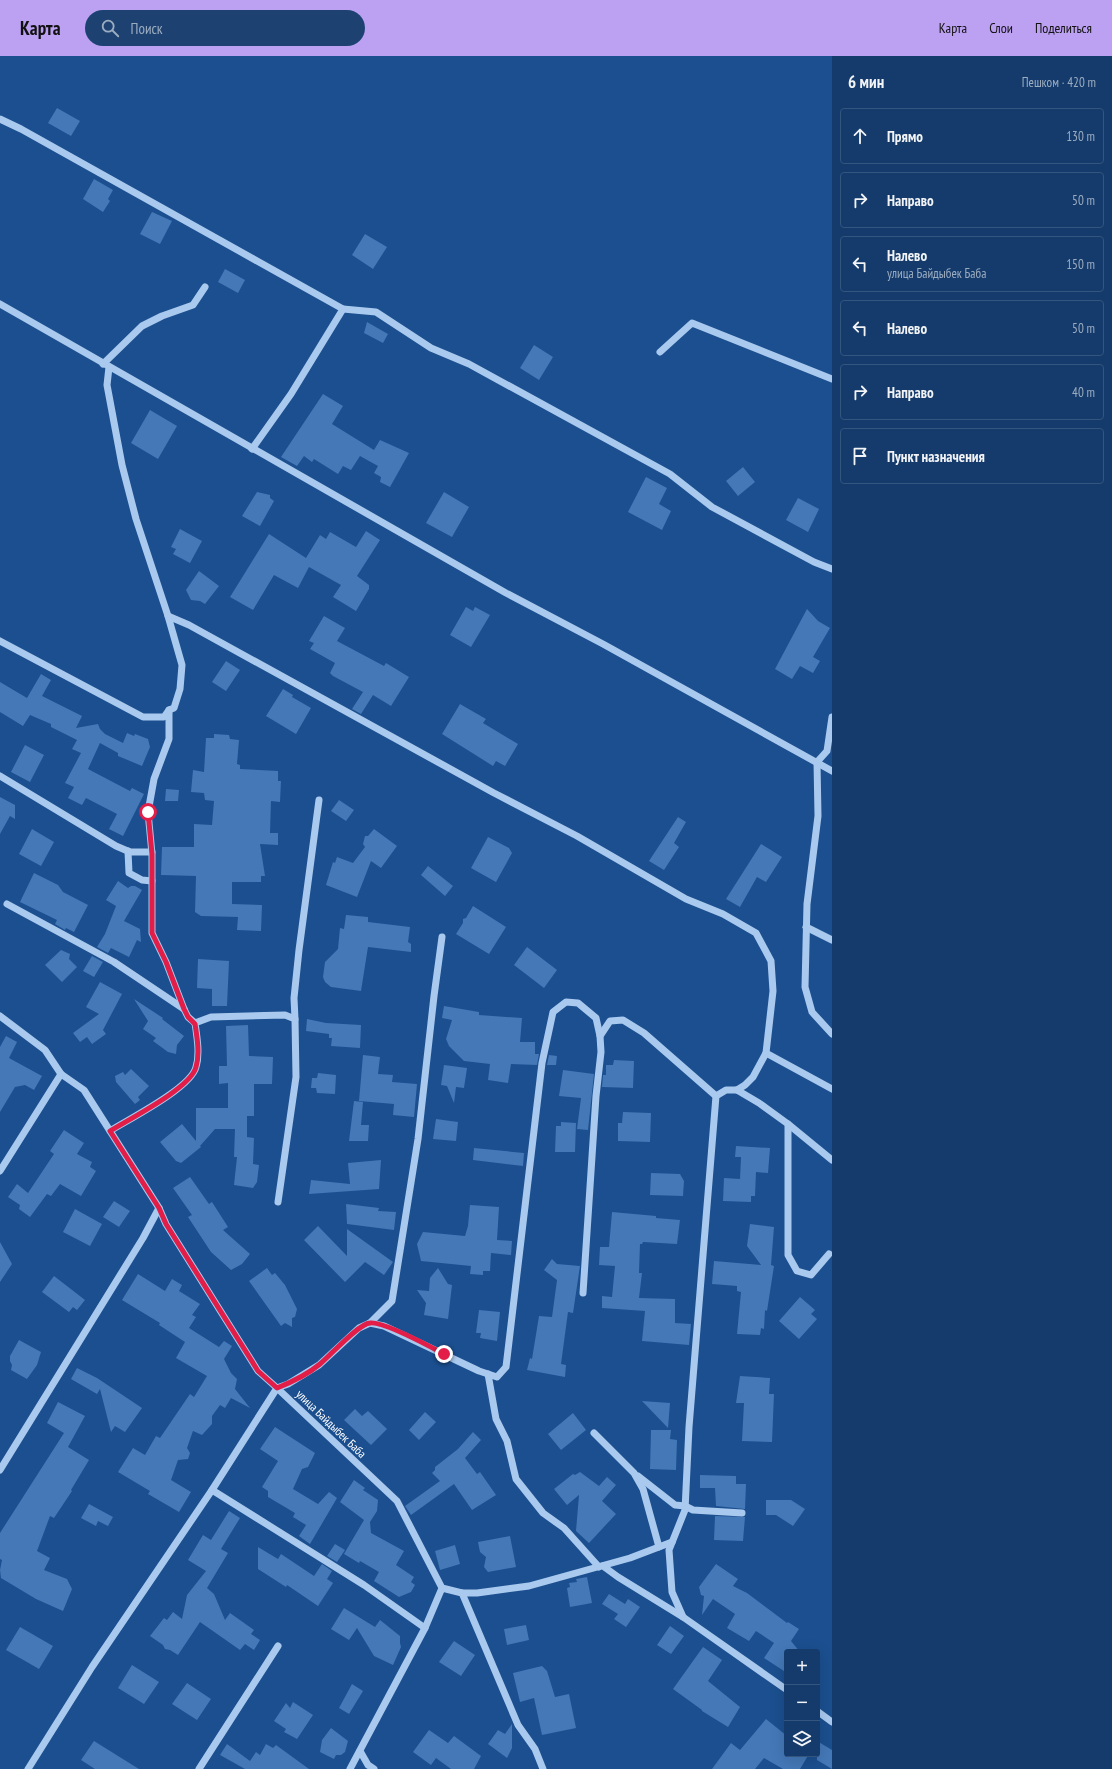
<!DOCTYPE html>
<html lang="ru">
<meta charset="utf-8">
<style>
:root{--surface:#143b6b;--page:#1d4271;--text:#f1f3f6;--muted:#9dadc1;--line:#33557e;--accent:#bca0f2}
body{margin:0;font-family:"PT Sans Narrow",sans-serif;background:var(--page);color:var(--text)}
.controls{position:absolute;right:12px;bottom:12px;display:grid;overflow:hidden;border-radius:4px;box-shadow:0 4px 16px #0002}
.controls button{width:36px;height:36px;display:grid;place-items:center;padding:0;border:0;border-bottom:1px solid var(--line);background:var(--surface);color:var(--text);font:20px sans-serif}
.stop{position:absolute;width:12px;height:12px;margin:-9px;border:3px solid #e11d48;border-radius:50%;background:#fff}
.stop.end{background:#e11d48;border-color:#fff;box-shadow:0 1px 4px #0008}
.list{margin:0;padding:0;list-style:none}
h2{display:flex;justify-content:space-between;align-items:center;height:52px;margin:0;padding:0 16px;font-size:17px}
h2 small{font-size:13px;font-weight:400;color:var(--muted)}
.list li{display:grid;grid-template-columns:26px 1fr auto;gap:12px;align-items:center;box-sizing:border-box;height:56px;margin:0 8px 8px;padding:0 8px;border:1px solid var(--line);border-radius:4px}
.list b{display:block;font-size:15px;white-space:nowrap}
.list p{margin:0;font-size:13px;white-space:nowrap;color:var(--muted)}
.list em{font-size:13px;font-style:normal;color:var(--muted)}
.icon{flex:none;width:22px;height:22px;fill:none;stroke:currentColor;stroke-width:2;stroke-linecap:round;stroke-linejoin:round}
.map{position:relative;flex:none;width:832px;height:1713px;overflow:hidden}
header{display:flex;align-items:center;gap:24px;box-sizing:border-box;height:56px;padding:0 20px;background:var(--accent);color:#111}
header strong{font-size:19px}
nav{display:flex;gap:22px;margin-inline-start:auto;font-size:14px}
.search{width:280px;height:36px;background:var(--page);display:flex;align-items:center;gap:10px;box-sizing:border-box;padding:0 14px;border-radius:22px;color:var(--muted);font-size:15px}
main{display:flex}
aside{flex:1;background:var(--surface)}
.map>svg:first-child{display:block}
</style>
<header>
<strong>Карта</strong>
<div class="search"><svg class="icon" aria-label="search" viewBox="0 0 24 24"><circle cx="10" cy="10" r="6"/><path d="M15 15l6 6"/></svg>Поиск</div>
<nav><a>Карта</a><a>Слои</a><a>Поделиться</a></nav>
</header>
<main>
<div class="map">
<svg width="832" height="1713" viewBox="0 0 832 1713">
<rect width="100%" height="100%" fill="#1b4f8f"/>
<g fill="#4478b7">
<polygon points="57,52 80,65 71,80 48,67"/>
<polygon points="94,123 113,134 108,143 110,145 103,156 83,143"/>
<polygon points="152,156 172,165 160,188 140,178"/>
<polygon points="365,178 387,191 373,213 352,199"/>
<polygon points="225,213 245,224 238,237 218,226"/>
<polygon points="367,266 388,278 383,287 364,277"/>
<polygon points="534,289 553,301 539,324 520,312"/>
<polygon points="323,338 343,350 332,368 374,394 380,384 409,397 390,431 380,426 381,421 374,417 378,410 360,400 351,414 343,410 338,418 314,403 312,406 304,400 297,410 281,401"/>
<polygon points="150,354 177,370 158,403 131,387"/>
<polygon points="743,411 755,426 738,440 726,425"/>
<polygon points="646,421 667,432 659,448 671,455 662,474 628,456"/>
<polygon points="257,436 270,439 270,442 274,445 260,470 242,460"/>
<polygon points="444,436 469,451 452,481 426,467"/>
<polygon points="798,442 819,453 808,476 786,464"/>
<polygon points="180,473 202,485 190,507 173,498 176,493 171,491"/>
<polygon points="366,475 380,484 357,520 369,529 369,533 356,555 333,541 341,529 309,511 298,532 274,519 253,554 230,541 269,478 306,502 320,479 326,483 330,476 356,491"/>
<polygon points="199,515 219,530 205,548 200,545 191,544 186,534"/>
<polygon points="466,551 473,555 475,551 490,559 471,591 450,579"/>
<polygon points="807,553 818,565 830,572 813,601 820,605 813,617 800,610 792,623 775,613"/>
<polygon points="324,560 345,572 337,585 384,610 386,607 409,621 391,650 373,639 361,658 352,653 363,636 333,620 330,617 335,607 310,593 314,587 309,585"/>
<polygon points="226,605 240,614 226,635 212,626"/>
<polygon points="41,618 51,624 42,640 82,660 76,672 98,668 100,673 105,678 123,687 127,677 134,680 135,678 148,683 150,691 142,710 118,700 118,697 100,687 88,713 130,735 132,732 144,738 123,780 109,773 117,758 86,742 82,749 68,742 74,731 65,727 81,697 72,693 77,684 51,671 51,668 30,659 23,670 0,656 0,626 27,642"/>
<polygon points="283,633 293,639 292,641 311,652 296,678 266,660"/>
<polygon points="460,648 486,663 483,667 518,688 505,710 496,705 493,710 442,678"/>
<polygon points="214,678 229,679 230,683 239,684 237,708 240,709 240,713 278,715 278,725 281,725 280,746 271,745 270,777 278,777 278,789 260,788 265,820 261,820 261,826 232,826 232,848 262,849 261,875 237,874 238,861 201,860 195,856 196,820 161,819 162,791 194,791 194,768 212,769 214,745 205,744 204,737 191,736 193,714 204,716 206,682 214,682"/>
<polygon points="25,689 44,699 30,726 11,716"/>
<polygon points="166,733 179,734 178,745 165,745"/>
<polygon points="0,741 15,749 15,763 10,760 0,778"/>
<polygon points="339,744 354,754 346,765 331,755"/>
<polygon points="678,761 686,766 674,787 679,791 664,814 649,805"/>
<polygon points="32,773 54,786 41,810 19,798"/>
<polygon points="374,773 397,790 381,812 371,805 357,841 326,829 333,806 335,807 337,801 353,807 365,791 363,788 365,780 368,780"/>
<polygon points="488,781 509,792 512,797 496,826 471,812"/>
<polygon points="761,788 782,801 766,826 757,821 740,851 726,843"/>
<polygon points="428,810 453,830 445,840 421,819"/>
<polygon points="34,817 58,829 63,836 88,849 74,876 66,872 65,874 55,868 57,864 20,846"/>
<polygon points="118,825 128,832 131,830 135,830 142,834 124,865 140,873 141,886 137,884 129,901 111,892 108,897 97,891 105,878 116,850 106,844"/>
<polygon points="473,850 506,871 489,898 456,878 463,867 463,863 466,862"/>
<polygon points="346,859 368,861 368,866 410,871 408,886 411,888 411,896 368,891 361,935 331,931 325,926 323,921 325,906 338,893 340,872 344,873"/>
<polygon points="527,891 557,914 544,932 514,909"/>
<polygon points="61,894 70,898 69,903 77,911 62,926 45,909"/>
<polygon points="92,900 103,906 94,921 83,915"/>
<polygon points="198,903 229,905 227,950 212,950 212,933 197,932"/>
<polygon points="100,926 122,938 103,974 106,978 92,988 87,981 80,986 73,977 99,958 86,951"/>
<polygon points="134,943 163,962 162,963 184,980 177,989 176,998 168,996 153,985 156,982 143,973 148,965"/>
<polygon points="444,950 479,956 479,959 522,962 520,986 535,986 535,998 539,998 537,1009 511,1008 508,1027 488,1024 490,1008 464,1005 449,990 446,983 452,964 442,962"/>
<polygon points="307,963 326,967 361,969 360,992 331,990 332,982 329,982 329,978 306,975"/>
<polygon points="248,969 249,1000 273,1001 272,1028 254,1028 254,1060 247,1060 247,1081 254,1082 253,1108 259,1109 257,1126 253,1132 234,1129 237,1101 234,1101 235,1073 215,1073 200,1090 201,1091 181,1107 176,1105 160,1086 182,1068 196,1085 196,1052 228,1052 228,1027 219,1028 219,1010 227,1010 226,970"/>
<polygon points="6,980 17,986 9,1002 42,1020 34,1034 25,1029 15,1031 0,1056 0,991"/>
<polygon points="363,999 380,1001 378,1018 393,1019 392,1026 417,1028 414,1061 393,1059 394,1048 359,1045"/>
<polygon points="549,999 557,1000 556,1009 547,1009"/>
<polygon points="614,1004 634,1005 633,1032 602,1031 603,1019 606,1019 606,1009 613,1009"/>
<polygon points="444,1009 467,1012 464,1032 456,1031 454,1047 447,1030 441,1029"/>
<polygon points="131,1013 149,1030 138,1041 140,1044 135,1048 116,1026 115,1020 123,1016 125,1019"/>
<polygon points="563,1014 594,1018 588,1074 577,1073 581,1042 559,1040"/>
<polygon points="318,1017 336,1019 335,1038 317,1037 316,1032 311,1032 312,1022 317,1022"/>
<polygon points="354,1045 363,1046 361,1069 369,1069 368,1085 349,1085"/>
<polygon points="623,1056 651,1057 650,1086 618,1085 618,1067 622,1067"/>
<polygon points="436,1063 458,1066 456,1085 433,1083"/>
<polygon points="561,1066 576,1067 575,1096 555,1096 556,1070 561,1070"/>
<polygon points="64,1074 84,1087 77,1098 92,1106 90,1111 96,1115 81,1140 60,1128 51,1140 47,1138 30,1161 19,1153 20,1149 8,1141 17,1128 28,1137 54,1098 50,1095"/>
<polygon points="736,1090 770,1092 768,1117 756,1116 755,1140 751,1140 751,1146 723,1145 724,1122 740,1123 741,1101 735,1101"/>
<polygon points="474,1092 524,1097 523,1110 473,1104"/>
<polygon points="381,1104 379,1133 309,1138 311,1124 350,1128 348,1107"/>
<polygon points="651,1117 680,1118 684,1125 683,1140 650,1139"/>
<polygon points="190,1121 209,1148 212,1146 228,1171 223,1174 250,1198 242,1208 231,1214 211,1196 188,1161 192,1159 173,1132"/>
<polygon points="114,1145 130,1155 119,1171 103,1161"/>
<polygon points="346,1148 379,1152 378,1155 396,1156 394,1174 347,1168"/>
<polygon points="470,1149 499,1151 497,1184 512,1185 511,1199 491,1197 490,1215 483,1215 483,1219 470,1218 471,1210 421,1205 417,1188 423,1176 465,1180 468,1170"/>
<polygon points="75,1153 102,1168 90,1190 63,1176"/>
<polygon points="612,1156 656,1160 656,1162 680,1164 677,1188 643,1186 642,1188 640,1188 639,1217 642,1217 639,1242 675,1243 675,1267 691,1268 689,1289 642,1285 645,1255 602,1252 602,1240 612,1241 615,1210 599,1209 600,1191 609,1191"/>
<polygon points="750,1168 774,1171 771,1209 774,1210 767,1255 765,1254 764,1273 761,1272 760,1279 737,1278 741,1236 737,1235 737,1230 712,1228 714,1205 761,1209 747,1190"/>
<polygon points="318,1170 347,1200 347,1173 393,1206 384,1219 365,1206 345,1226 304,1184"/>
<polygon points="0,1186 12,1208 0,1226"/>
<polygon points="552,1203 557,1208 580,1210 573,1257 568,1256 561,1308 566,1309 565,1321 527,1314 530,1302 532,1303 539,1260 552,1261 557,1224 544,1214"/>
<polygon points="267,1212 272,1219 275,1217 285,1229 297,1253 295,1261 292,1262 292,1271 285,1267 281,1270 249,1225"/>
<polygon points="438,1212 448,1228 452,1229 448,1263 424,1259 426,1247 417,1234 429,1235 430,1222"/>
<polygon points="138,1218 165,1235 172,1223 182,1229 179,1235 200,1248 192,1259 196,1261 189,1272 219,1291 224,1285 232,1290 224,1303 231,1317 237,1323 235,1333 250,1352 231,1342 225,1352 220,1349 212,1360 212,1368 202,1379 193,1375 187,1392 190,1397 188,1403 178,1404 171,1424 191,1436 179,1456 148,1438 150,1435 118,1416 133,1392 145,1399 156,1380 160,1382 190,1338 194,1341 207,1320 176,1302 185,1286 159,1269 160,1267 122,1244"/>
<polygon points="54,1220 85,1244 77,1254 73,1251 69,1256 42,1236"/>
<polygon points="800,1241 815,1254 811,1258 817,1263 799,1283 779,1265"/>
<polygon points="479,1254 500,1256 497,1285 480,1282 481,1277 476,1277"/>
<polygon points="19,1284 41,1296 37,1309 27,1323 11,1314 12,1309 10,1305 10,1300"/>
<polygon points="77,1312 97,1322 142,1352 125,1376 115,1370 111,1376 100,1333 97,1338 71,1323"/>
<polygon points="740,1320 770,1322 769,1338 774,1338 772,1386 742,1385 744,1347 736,1347"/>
<polygon points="642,1345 670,1347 668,1372"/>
<polygon points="58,1346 85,1360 68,1391 89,1404 71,1434 72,1435 54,1462 50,1460 37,1495 50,1502 44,1514 67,1523 72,1533 63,1555 36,1543 1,1522 0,1514 2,1504 0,1503 0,1477 64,1377 47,1367"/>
<polygon points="355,1353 362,1360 368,1355 387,1373 371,1389 344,1364"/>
<polygon points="425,1356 436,1366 419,1384 409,1374"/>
<polygon points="573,1357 586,1374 561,1394 548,1378"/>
<polygon points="275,1371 315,1397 308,1411 302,1413 293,1433 318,1448 329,1436 337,1442 310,1488 299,1480 306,1469 293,1461 295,1457 268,1441 268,1435 262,1431 278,1405 260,1393"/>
<polygon points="651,1374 671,1374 670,1383 677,1384 676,1414 650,1413"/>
<polygon points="473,1376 481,1384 465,1402 477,1418 480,1416 496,1439 472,1454 454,1428 411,1459 405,1450 440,1425 432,1417 435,1414 435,1411 458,1393"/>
<polygon points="580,1416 599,1430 607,1421 616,1429 602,1445 616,1458 589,1487 576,1475 579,1439 567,1449 554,1433 573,1418 575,1419"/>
<polygon points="700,1419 736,1420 736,1428 746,1428 745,1453 716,1450 715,1432 700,1432"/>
<polygon points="354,1424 365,1432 363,1434 378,1444 377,1455 370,1466 371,1477 404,1495 396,1509 414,1521 411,1526 415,1529 411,1536 399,1541 374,1525 379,1516 360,1505 359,1507 344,1498 364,1464 340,1446"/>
<polygon points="766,1444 791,1444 805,1453 793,1470 776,1459 766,1459"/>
<polygon points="89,1448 113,1461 108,1470 98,1465 96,1470 81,1462"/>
<polygon points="229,1455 240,1462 221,1493 228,1497 207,1532 214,1538 225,1564 230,1557 254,1574 251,1578 260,1584 254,1594 245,1588 240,1594 200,1566 178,1599 170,1594 165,1593 163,1589 150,1580 164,1562 167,1564 173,1556 182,1563 187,1539 206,1515 188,1504 203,1479 211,1484"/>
<polygon points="715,1460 745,1461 743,1485 714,1484"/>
<polygon points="510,1480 516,1511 488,1516 484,1511 486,1501 480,1496 478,1486"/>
<polygon points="335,1488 345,1494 337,1506 327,1500"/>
<polygon points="455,1489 460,1508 440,1514 435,1495"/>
<polygon points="258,1491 278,1503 281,1498 314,1520 322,1508 332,1515 327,1523 333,1527 318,1550 287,1529 286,1531 258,1513"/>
<polygon points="716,1508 738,1523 733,1530 747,1537 787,1567 788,1566 799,1573 791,1585 800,1596 787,1596 787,1617 764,1602 774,1587 756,1575 749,1585 727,1572 735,1558 713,1543 702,1559 704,1540 701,1539 699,1531"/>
<polygon points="587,1521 592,1547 570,1551 567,1532 570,1531 569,1527 577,1526 576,1523"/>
<polygon points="609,1538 625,1548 628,1543 640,1551 626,1571 614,1563 618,1558 602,1548"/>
<polygon points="344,1552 375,1571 380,1564 400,1580 400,1587 401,1591 393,1609 374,1600 357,1572 349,1584 331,1573"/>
<polygon points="526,1569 529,1584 507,1589 504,1573"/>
<polygon points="670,1570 684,1580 671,1598 657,1589"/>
<polygon points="20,1571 53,1590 39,1613 6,1594"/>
<polygon points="454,1585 475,1599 461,1620 439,1606"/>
<polygon points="703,1591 722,1604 708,1625 740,1651 728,1671 702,1655 702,1654 673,1633"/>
<polygon points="132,1609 159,1626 144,1648 118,1632"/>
<polygon points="542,1610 547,1615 555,1641 569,1638 576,1672 542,1679 534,1642 520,1646 513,1617"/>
<polygon points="187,1627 211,1643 197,1664 172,1648"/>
<polygon points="352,1628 363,1635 349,1658 339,1652"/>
<polygon points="293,1646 313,1659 297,1683 284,1676 286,1673 274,1665 286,1647 290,1652"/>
<polygon points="766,1663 787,1680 787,1698 809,1698 800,1713 783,1713 764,1702 755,1713 712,1713 731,1687 740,1694"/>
<polygon points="512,1668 512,1692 507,1702 488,1688 498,1674 505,1678"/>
<polygon points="331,1672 348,1685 345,1696 341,1699 336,1699 334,1703 320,1696 322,1684"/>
<polygon points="429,1674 448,1687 454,1680 481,1700 474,1713 451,1713 436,1702 431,1709 413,1696"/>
<polygon points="94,1685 139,1713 95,1713 81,1704"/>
<polygon points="817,1685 832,1694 832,1713 817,1704"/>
<polygon points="227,1688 250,1705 256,1696 260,1699 266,1688 273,1692 276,1689 309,1713 245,1713 220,1699"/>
</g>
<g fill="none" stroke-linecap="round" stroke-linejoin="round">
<g stroke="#a9c9ee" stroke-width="7">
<polyline points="0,63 21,73 343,253"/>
<polyline points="0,248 506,537 603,588 832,715"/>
<polyline points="660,296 692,267 832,323"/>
<polyline points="103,308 142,270 162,260 193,249 205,231"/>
<polyline points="109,311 107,329 122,409 136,463 168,560"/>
<polyline points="252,393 291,338 343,253 376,256 431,292 469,308 670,418 712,451 814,506 832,513"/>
<polyline points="0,585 143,661 164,661 169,654 174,652 180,633 182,609 168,560 189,569 494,737 577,780 686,843 723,858 756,877 771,905 773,935 766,997 753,1021 745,1029 737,1034 726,1034 716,1040 689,1371 685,1454 669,1494 672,1536 683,1561 787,1634"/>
<polyline points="169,654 169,683 154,723 148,756 152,798 152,877 166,906 184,953 188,961 195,967"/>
<polyline points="832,661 827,695 817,706 818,760 807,848 805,931 812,956 832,978"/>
<polyline points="0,720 116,790 130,796 152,796"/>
<polyline points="128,795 129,817 142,824 152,825"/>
<polyline points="7,848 114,906 184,953"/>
<polyline points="806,871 832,884"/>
<polyline points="0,960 45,994 61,1018 84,1034 159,1152 166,1168 258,1315 277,1332 397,1445 442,1532 462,1537 518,1669 535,1693 543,1713"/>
<polyline points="295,963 294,942 299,894 319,744"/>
<polyline points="766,997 832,1033"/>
<polyline points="737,1034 759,1047 788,1068 788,1199 797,1215 811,1219 829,1198"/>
<polyline points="788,1068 832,1104"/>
<path d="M110,1075c19,-12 81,-43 86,-64 4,-13 1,-30 -1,-44l16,-6 74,-2 10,4 1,58 -18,125"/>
<polyline points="0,1115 61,1018"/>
<polyline points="583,1237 596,1040 601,996 600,980 610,965 623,964 644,977 716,1040"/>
<polyline points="370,1267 392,1245 418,1083 434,940 442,881"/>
<polyline points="488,1318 496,1363 507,1385 516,1423 543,1457 564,1472 599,1511"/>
<polyline points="594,1377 634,1417 643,1433 659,1491"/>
<polyline points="0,1414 143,1182 159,1152"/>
<polyline points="638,1420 675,1449 685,1450 693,1454 742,1457"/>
<polyline points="212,1434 364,1529 425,1572"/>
<polyline points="603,1510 618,1521 683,1561"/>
<polyline points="462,1537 477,1537 529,1530 630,1502 672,1486"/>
<polyline points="817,1655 832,1666"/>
<polyline points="360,1695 368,1709 374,1713"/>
<polyline points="28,1713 92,1611 212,1434 277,1332 288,1328 319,1309 359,1272 370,1267 384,1270 479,1315 497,1321 506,1311 542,1007 553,956 566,946 578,947 596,962 600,980"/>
<polyline points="199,1713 278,1590"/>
<polyline points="350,1713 425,1572 442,1532"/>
</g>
</g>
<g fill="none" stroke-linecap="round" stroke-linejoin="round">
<path stroke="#e11d48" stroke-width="5" d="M148,756l4,42v79l14,29 18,47 4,8 7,7c2,13 5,30 1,43 -5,21 -67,52 -86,64l49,77 7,16 92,147 19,17c15,-6 31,-14 43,-24 11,-9 38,-40 50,-41 12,-2 61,24 74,31"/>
</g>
<g text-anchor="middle" stroke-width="3" stroke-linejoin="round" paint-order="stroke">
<g font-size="12" fill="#fff" stroke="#1b4f8f">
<text transform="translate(331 1368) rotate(44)" y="4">улица Байдыбек Баба</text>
</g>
</g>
</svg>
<div class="controls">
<button>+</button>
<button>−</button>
<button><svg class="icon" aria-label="layers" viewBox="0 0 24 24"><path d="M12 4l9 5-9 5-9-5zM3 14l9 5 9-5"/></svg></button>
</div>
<div class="stop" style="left:148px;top:756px"></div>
<div class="stop end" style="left:444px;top:1298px"></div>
</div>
<aside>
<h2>6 мин<small>Пешком · 420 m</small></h2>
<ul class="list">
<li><svg class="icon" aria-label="ahead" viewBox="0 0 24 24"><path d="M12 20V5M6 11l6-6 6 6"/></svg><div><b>Прямо</b></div><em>130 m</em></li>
<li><svg class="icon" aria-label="right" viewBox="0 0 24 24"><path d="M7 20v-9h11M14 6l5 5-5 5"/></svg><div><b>Направо</b></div><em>50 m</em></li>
<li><svg class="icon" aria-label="left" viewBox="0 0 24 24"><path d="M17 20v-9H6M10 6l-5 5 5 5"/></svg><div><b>Налево</b><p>улица Байдыбек Баба</p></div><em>150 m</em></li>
<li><svg class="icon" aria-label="left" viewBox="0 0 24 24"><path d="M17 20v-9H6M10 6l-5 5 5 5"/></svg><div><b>Налево</b></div><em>50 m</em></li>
<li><svg class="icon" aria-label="right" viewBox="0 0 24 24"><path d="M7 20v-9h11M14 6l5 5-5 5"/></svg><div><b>Направо</b></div><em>40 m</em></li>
<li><svg class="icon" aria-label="arrive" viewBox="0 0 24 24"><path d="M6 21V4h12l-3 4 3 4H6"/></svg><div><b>Пункт назначения</b></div></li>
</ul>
</aside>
</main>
